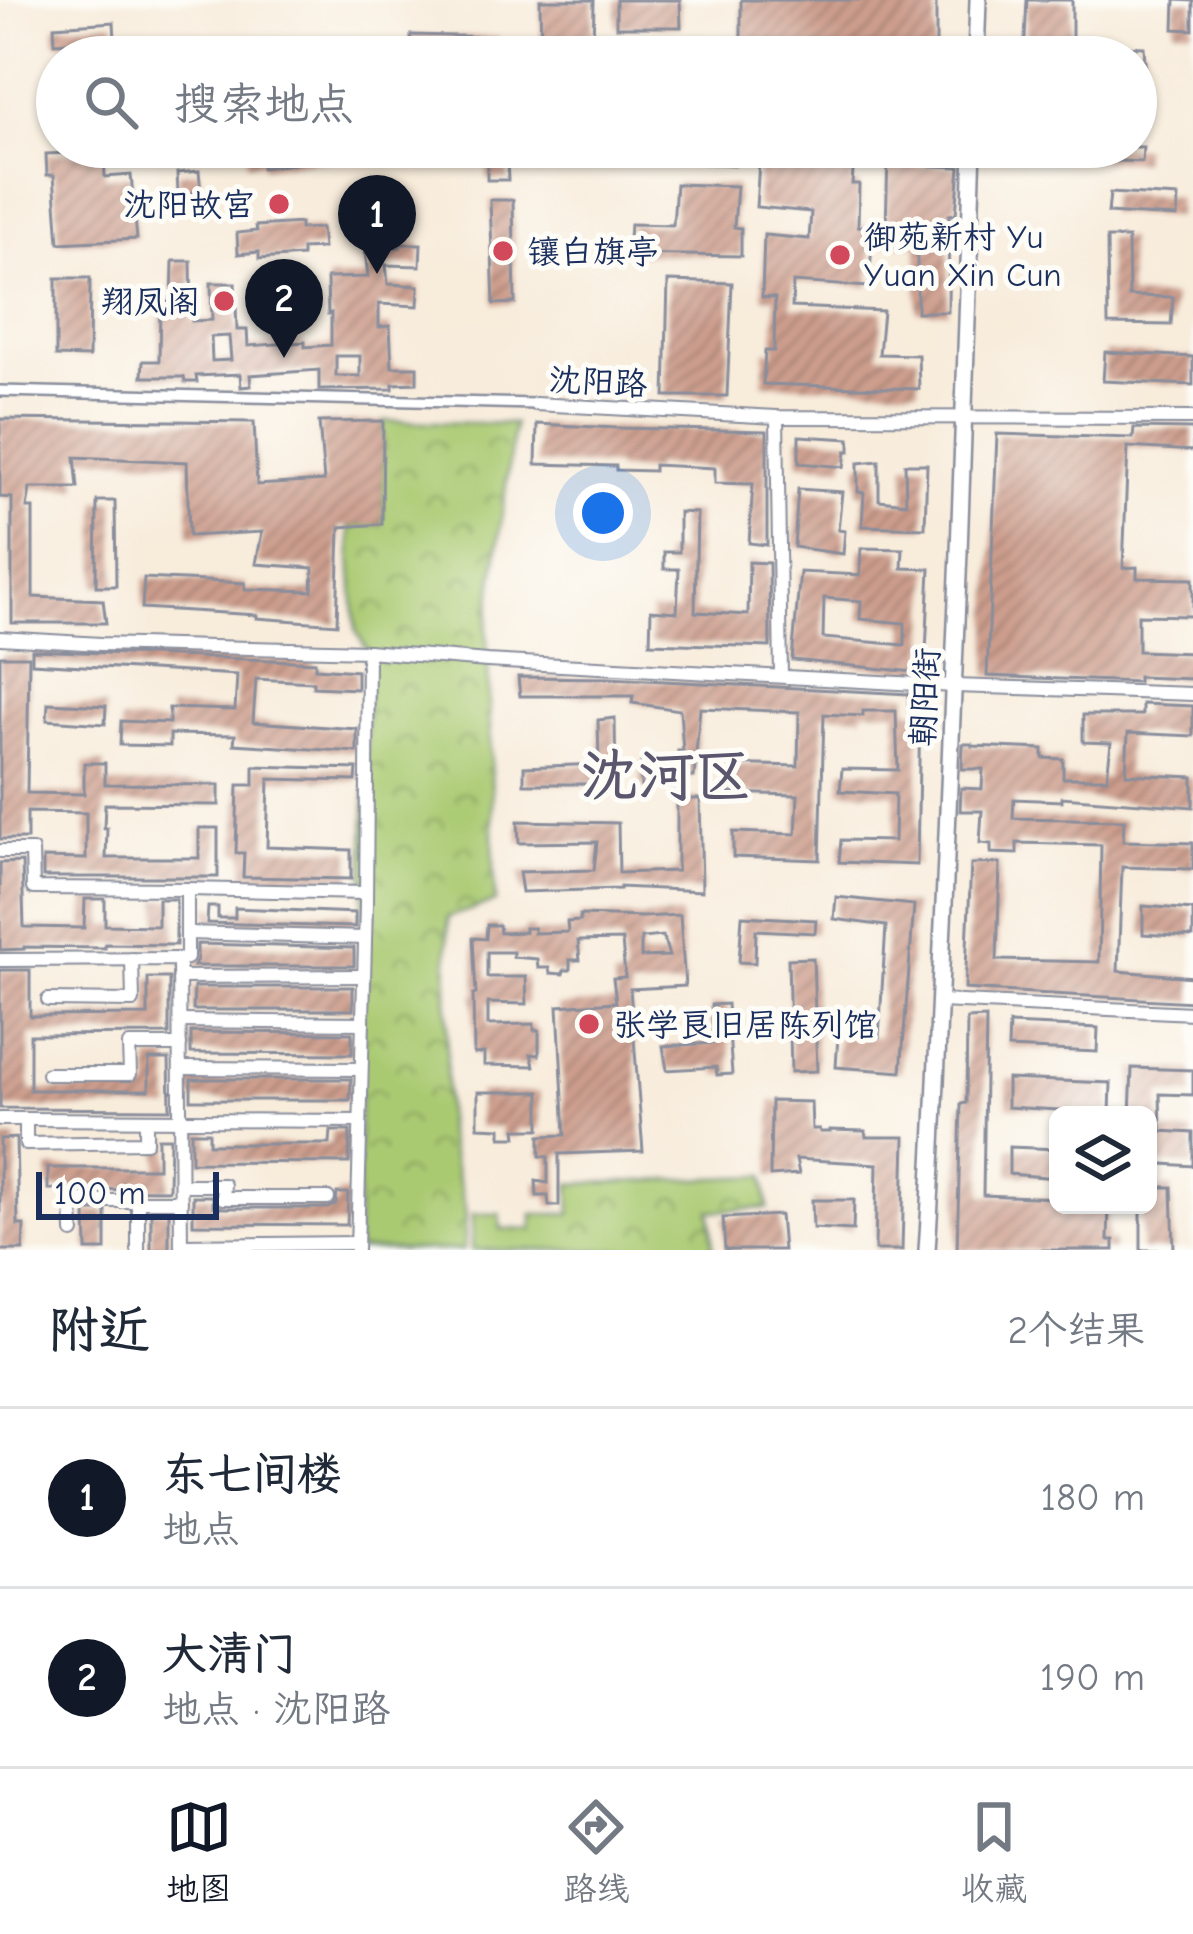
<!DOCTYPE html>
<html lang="zh">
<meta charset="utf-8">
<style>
:root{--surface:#fff;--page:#f2f2f3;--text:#1f2937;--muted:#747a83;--line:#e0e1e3;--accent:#111827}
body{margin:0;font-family:"Comic Neue","LXGW WenKai TC",sans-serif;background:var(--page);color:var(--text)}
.controls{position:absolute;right:36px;bottom:36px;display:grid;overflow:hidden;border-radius:18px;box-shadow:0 3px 9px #0004}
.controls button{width:108px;height:108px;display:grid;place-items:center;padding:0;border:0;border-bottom:3px solid var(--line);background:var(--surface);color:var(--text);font:60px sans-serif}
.scale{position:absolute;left:36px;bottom:30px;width:183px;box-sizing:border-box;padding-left:12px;border:6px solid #1b2f5e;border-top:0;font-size:33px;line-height:42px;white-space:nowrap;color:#1b2f5e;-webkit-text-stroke:9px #fdfcf7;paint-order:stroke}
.you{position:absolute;left:603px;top:513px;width:42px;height:42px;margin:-30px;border:9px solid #fff;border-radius:50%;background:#1a73e8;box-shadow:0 0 0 18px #1a73e833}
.badge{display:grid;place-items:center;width:78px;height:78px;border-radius:50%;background:var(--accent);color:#fff;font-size:39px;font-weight:700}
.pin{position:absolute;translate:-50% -99px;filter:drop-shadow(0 3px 6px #0008)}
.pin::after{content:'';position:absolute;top:63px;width:42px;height:36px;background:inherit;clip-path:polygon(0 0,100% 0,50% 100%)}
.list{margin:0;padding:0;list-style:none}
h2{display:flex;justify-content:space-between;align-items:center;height:156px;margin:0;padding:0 48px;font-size:51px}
h2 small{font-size:39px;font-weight:400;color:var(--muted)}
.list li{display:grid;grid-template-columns:78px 1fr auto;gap:36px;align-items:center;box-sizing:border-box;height:180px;padding:0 48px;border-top:3px solid var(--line)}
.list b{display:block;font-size:45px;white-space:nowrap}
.list p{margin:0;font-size:39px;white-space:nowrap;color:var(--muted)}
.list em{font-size:39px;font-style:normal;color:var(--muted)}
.icon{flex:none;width:66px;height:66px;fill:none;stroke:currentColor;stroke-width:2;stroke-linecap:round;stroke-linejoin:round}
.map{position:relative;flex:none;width:1193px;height:1250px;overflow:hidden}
.search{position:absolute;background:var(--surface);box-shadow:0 3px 9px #0004;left:36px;right:36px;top:36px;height:132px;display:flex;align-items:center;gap:30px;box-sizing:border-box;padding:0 42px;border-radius:66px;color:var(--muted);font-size:45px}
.sheet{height:516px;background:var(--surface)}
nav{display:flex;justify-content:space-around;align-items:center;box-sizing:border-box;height:168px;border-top:3px solid var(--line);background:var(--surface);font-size:33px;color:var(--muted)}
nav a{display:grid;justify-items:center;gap:6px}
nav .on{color:var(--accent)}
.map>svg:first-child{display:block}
</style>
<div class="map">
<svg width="1193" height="1250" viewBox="0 0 1193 1250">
<defs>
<pattern id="park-crowns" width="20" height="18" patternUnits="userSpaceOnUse" patternTransform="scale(3)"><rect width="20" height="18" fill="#aaca72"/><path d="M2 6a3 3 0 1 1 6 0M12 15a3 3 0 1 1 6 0" fill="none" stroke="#8aa461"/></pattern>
<pattern id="building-hatch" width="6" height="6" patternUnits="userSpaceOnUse" patternTransform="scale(3)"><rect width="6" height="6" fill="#cd9e8d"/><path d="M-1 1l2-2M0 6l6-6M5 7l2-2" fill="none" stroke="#a68176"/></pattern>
</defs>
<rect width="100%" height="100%" fill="#fdfcf7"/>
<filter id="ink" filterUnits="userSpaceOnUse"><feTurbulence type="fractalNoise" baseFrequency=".00833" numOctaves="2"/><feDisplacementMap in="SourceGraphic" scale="24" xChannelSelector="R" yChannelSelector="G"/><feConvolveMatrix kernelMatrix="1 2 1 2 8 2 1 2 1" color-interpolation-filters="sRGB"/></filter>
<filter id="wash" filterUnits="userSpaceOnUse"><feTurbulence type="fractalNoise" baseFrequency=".004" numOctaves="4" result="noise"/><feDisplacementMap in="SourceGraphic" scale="48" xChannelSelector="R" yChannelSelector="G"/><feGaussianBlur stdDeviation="2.7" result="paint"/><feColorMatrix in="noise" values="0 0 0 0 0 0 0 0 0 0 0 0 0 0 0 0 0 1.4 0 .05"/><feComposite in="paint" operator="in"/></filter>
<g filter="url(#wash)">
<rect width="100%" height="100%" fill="#f8ecdb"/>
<g fill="url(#park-crowns)" stroke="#627c68" stroke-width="3">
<polygon points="383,421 514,424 487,630 495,902 448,917 446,1132 466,1211 464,1250 357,1250 368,651 356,631 349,526 382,524"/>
<polygon points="764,1176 768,1208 710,1211 713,1250 472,1250 473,1214 500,1214 501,1229 533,1229 533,1214 571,1214 570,1184"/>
</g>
<g id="blocks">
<g fill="url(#building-hatch)" fill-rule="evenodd">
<polygon points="540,0 594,0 593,49 541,50"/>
<polygon points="616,0 680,0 681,27 616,27"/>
<rect x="741" y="0" width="195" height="57"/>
<polygon points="1027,0 1072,0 1072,44 1144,47 1146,79 1136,79 1136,57 1024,57"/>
<polygon points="1175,0 1193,1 1193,30 1174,29"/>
<polygon points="114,22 115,39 55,43 54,26"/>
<polygon points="411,35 499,37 499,55 411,53"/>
<polygon points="365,44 366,57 302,57 302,50"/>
<rect x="617" y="48" width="59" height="9"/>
<polygon points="246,147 331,147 332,159 262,168 262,163 247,164"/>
<polygon points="692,147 735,147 735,165 691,163"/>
<polygon points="755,147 855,147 852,184 859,184 858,226 886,228 888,157 874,156 874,147 913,147 912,165 960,167 956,214 949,215 948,312 917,312 917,245 872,244 869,287 793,282 792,307 883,311 879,354 918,355 919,389 763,384 765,351 774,351 775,298 762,297 764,235 809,239 811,212 756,207 759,162 754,162"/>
<polygon points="1021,147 1143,147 1142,162 1020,157"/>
<polygon points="73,153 104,153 105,177 131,175 137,239 59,243 54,175 47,175 46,154"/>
<polygon points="487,158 507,158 508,180 487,180"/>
<polygon points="199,171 201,192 178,194 177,173"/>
<polygon points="676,184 737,186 734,227 741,228 741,256 628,254 630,224 673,225"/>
<polygon points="1110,193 1178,197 1177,217 1108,213"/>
<polygon points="490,200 513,200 515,303 494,304"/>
<polygon points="300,223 300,229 321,228 323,248 302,249 302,256 259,259 259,252 238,254 237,233 257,231 256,226"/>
<polygon points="1107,238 1128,238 1129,296 1173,297 1171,325 1108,324"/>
<path d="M400,244h21l-1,22 -34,-1 2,19 31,2 -1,20 -39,-2v23l11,-1 2,41h25v16l-24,1v5l-74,1v-20l-69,5 1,11 -10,1 -1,-13 -44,2 1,6h-12l-1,-5h-42l1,-16h16l1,-59h12l1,-41h18l1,60 20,-1 -1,-37h24l2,47h10l1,16 57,-4v5l26,-2v-32l-3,1 -1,-36 41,-1 -3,-27 35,-3zM229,336l2,24 -19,1 -1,-24zM336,356h24v20h-24z"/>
<polygon points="56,278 90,278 89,357 56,356"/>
<polygon points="668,281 732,283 727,396 665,396"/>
<polygon points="1105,352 1193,357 1193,385 1103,381"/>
<polygon points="0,419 254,422 257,485 324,481 319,422 383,421 382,524 340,527 337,624 257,618 257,615 142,608 144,578 245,583 245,589 312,591 313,568 256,564 262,532 189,536 187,462 75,457 78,488 30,488 27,508 33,508 33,597 103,600 106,623 12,623 12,498 0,497"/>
<polygon points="537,424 616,428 767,431 767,545 749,543 753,484 715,483 715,468 654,465 654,471 616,470 616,466 536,464"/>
<polygon points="1134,428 1193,429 1193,451 1128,447 1123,568 1137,567 1137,578 1193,579 1193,616 1138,615 1138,651 1193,653 1193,679 1138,677 1138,682 987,676 997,434 1133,438"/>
<polygon points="799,436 850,439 850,451 846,451 844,467 799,463"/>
<polygon points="879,461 879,500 906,503 905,464 927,464 925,528 862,526 864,493 858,492 858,463"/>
<polygon points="798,489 842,492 838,530 845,531 843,554 794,547"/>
<polygon points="97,501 115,501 116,586 96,586"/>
<polygon points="679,512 697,513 695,612 748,615 749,562 769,563 770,647 650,643 651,610 677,612 679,569 664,569 664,552 679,552"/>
<path d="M861,548l42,1 -1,19 28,1 -5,104 -133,-13 8,-88 60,3zM824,598l37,3 -1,18 45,4v22l-82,-7z"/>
<polygon points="32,650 315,662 315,668 357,671 357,689 313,687 313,682 256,679 253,722 357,729 357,752 234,744 235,735 170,734 170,746 120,745 121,721 169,723 169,708 235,710 237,675 32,663"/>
<polygon points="0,656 29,656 27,793 84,794 84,763 105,763 105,784 219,785 219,805 105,804 104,828 107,828 106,858 199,858 199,828 218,828 218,877 43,877 43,858 86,859 86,813 27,812 27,839 0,839"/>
<polygon points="518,677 608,678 908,694 908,710 920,710 917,865 839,862 841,840 894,841 895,794 840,791 842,769 898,770 896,711 863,711 863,716 824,714 820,860 733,857 733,832 796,834 798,795 723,793 724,764 798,766 799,712 700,708 694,777 681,777 681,787 641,787 641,763 678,764 678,751 683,751 680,710 632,703 633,696 520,696"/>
<polygon points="48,703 106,706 105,724 47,720"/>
<polygon points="1142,704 1193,706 1193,736 1128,733 1126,774 1193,777 1193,807 1062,797 1062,801 1014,799 1013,818 1124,820 1123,841 1193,843 1193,869 1122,867 1118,971 1193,977 1193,1002 965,989 971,864 1000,863 997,960 1099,962 1101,845 1017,843 1017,854 991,853 991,844 980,843 982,811 960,811 961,788 982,789 983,769 962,769 963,744 972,744 972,746 1043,749 1043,758 1063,759 1063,778 1107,778 1111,743 1083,742 1083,715 1142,715"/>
<polygon points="615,718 616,784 524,784 524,767 599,764 598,720"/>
<polygon points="254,766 357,769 356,781 269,779 267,847 351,850 351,879 243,877 244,853 236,853 238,785 254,785"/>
<polygon points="677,799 700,799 702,891 620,887 620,889 522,892 519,872 594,870 597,842 519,843 518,821 618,823 619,873 677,871"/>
<polygon points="22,862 24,927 84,928 85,899 105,899 105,925 158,926 158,899 176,899 176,945 105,944 105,948 24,947 24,949 0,950 0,863"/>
<polygon points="836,897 914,905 901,1072 836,1067 838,1036 879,1037 886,926 834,919"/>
<polygon points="1143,906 1193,910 1193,937 1143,934"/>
<polygon points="208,907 218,907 218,918 235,918 235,908 355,913 355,927 207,923"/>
<path d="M580,915l62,2 38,-2 5,71 -55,3 13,162 -84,3v52h-10l-1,-10h-11l-1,-15 12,2v-26l-8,-1v-20l25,-1 -7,-129 58,-4 -3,-24 12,-1 -3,-37 -44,1 2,19h-10v10h-6l-1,4 -13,-1 -1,-5h-11l-1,-9 -24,-2v-5h-26v25h39l1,27 -39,-1v22l46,-1v6h5v25l-8,-1 3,12 -50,-1v-12l-10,1 -1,-59 3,-1 -3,-56 13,1 1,-14h12l1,8 25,-1v-4h9v5l34,-1 -1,-10 13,-1zM663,936l6,20 -28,1v-19z"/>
<polygon points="742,916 816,920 815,933 756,930 755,963 739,962"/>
<polygon points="197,944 354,948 354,966 194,966 197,959"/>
<polygon points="813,958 817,1071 791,1072 788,959"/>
<polygon points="0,970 30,970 30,1016 148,1015 148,978 169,978 169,1034 30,1035 30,1090 149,1090 149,1059 169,1059 170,1109 0,1108"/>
<polygon points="194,987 353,987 353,1010 193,1010"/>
<polygon points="727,1004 732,1074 717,1075 716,1067 667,1070 663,1046 714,1043 711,1005"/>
<polygon points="986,1018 983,1195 1058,1198 1058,1205 1109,1205 1108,1240 1114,1240 1114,1250 957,1250 961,1104 966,1103 967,1019"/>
<polygon points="1009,1024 1098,1028 1097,1052 1008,1048"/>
<polygon points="191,1032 352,1033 352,1054 191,1053"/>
<polygon points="1132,1068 1193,1070 1193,1095 1160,1094 1161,1131 1193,1133 1193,1166 1148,1163 1148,1115 1130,1115"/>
<polygon points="191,1079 351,1079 350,1100 191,1100"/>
<polygon points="1007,1079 1111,1083 1110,1113 1007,1107"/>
<polygon points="478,1092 540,1092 540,1129 516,1129 517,1137 501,1137 501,1128 478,1127"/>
<polygon points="771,1101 811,1102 812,1129 819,1129 820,1132 830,1132 830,1130 865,1131 866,1137 905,1137 902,1250 875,1250 877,1164 796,1159 799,1174 770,1176"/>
<polygon points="331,1131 350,1131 349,1163 191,1162 191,1132 209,1132 209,1144 330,1144"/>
<polygon points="16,1138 18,1225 24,1225 23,1250 0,1250 0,1139"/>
<polygon points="158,1138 170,1138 169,1190 48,1189 48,1168 158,1168"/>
<polygon points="1009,1147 1058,1149 1058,1178 1009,1174"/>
<polygon points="1148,1187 1172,1187 1174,1250 1141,1250 1141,1205 1148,1205"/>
<polygon points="337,1193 348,1193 347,1225 193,1224 193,1196 213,1196 213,1206 223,1208 328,1208 336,1204"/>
<polygon points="812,1200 854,1200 853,1230 813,1228"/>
<polygon points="86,1211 106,1211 106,1250 87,1250"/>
<rect x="151" y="1211" width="18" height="39"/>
<polygon points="780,1215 783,1250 725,1250 723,1218"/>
</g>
</g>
</g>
<g filter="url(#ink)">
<use href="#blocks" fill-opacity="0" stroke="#8a8e9c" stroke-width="3"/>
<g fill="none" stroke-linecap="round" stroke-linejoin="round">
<g stroke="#8a8e9c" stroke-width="14">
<polyline id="pedestrian" points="0,391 535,404"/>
</g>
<g stroke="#8a8e9c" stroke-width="16">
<g id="minor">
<polyline points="535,404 777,417 1193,418"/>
<polyline points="777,417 781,676"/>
<polyline points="0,638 101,644 368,651 487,661 955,686 1193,694"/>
<polyline points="0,851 32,851 33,888 187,889"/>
<polyline points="187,933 365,938"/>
<polyline points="179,959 187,958 187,889 365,893"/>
<polyline points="0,960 179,959 181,1250"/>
<polyline points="179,977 364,976"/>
<polyline points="48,1000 133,1001 132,959"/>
<polyline points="940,1001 1193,1013"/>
<polyline points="180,1021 363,1023"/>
<polyline points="180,1068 361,1069"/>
<polyline points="48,1074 130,1074 129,1045 180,1045"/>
<polyline points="0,1119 26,1119 26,1144 146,1142 146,1120"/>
<polyline points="26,1119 360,1121"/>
<polyline points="181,1185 224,1185 223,1198 328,1198"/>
<polyline points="138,1201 138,1250"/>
<polyline points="73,1232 72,1201 181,1201"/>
<polyline points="181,1245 357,1243"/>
<polyline points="357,1250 366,904 368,651"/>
</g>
</g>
<g stroke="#8a8e9c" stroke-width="20">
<g id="tertiary">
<polyline points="976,57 978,0"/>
<path d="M927,1250c8,-115 11,-231 17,-346 12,-252 21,-505 29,-757"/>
</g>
</g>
<use href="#pedestrian" stroke="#fff" stroke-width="9"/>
<use href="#minor" stroke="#fff" stroke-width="12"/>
<use href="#tertiary" stroke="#fff" stroke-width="15"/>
</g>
</g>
<g fill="#d1495b" stroke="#fdfcf7" stroke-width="4.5">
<circle cx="279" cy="204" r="12"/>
<circle cx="503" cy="251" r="12"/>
<circle cx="840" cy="255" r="12"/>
<circle cx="224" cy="301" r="12"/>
<circle cx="589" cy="1024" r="12"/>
</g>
<g text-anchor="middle" stroke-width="10" stroke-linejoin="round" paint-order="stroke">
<g font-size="33" fill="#1b2f5e" stroke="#fdfcf7" text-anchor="start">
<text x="255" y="216" text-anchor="end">沈阳故宫</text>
<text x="864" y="248">御苑新村 Yu<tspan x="864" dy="38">Yuan Xin Cun</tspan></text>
<text x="527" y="263">镶白旗亭</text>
<text x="200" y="313" text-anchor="end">翔凤阁</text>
<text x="613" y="1036">张学良旧居陈列馆</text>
</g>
<g font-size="33" fill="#1b2f5e" stroke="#fdfcf7">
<text transform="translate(598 381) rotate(3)" y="12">沈阳路</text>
<text transform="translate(924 697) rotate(-87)" y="12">朝阳街</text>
</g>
<g font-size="57" font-weight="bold" fill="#59566e" stroke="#fdfcf7">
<text x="666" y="795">沈河区</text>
</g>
</g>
</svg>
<div class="controls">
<button><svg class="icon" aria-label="layers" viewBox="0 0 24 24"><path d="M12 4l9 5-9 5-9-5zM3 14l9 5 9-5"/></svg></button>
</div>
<div class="scale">100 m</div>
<div class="you"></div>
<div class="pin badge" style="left:377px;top:274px">1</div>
<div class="pin badge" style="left:284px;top:358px">2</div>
<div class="search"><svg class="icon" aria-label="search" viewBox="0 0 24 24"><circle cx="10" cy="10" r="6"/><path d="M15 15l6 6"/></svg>搜索地点</div>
</div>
<section class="sheet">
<h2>附近<small>2个结果</small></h2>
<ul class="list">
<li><span class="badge">1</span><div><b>东七间楼</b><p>地点</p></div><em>180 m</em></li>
<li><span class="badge">2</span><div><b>大清门</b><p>地点 · 沈阳路</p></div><em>190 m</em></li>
</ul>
</section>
<nav>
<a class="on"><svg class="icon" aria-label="map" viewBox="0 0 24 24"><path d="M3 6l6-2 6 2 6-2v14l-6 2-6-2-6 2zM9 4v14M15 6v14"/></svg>地图</a>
<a><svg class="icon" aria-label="directions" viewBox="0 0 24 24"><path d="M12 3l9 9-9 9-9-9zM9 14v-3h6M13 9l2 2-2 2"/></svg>路线</a>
<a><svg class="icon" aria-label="saved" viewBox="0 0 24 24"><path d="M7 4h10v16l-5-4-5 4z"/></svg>收藏</a>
</nav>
